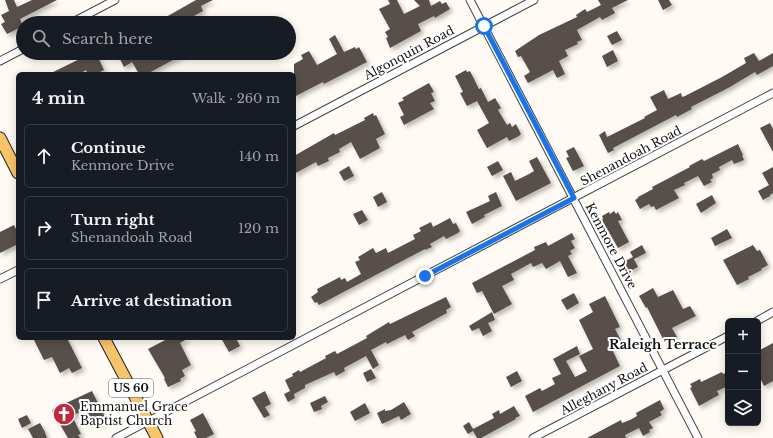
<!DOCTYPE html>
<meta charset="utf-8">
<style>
:root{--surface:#171b24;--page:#20242c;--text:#f1f3f6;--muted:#9ea1a6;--line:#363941}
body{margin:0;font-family:"Libre Baskerville",serif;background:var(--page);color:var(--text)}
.controls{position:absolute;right:12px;bottom:12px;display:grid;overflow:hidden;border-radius:6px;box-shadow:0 2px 10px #0003}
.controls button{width:36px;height:36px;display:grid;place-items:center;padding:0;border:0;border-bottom:1px solid var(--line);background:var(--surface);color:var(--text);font:20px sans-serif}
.stop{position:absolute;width:12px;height:12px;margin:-9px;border:3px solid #1a73e8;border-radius:50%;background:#fff}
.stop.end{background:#1a73e8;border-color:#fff;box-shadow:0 1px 4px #0008}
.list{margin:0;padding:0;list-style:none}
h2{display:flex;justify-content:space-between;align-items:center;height:52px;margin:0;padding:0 16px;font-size:17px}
h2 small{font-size:13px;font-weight:400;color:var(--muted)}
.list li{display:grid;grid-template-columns:26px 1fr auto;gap:12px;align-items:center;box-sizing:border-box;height:64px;margin:0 8px 8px;padding:0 8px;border:1px solid var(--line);border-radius:6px}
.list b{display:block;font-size:15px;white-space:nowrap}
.list p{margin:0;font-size:13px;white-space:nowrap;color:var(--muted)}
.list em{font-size:13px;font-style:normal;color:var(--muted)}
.icon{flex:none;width:22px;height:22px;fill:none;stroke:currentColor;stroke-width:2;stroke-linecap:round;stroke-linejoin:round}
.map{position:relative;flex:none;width:773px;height:438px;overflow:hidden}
.search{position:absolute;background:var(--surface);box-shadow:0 2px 10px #0003;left:16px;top:16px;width:280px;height:44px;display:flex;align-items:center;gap:10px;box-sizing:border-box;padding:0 14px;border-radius:22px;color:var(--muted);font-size:15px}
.panel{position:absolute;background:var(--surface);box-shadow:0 2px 10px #0003;left:16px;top:72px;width:280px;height:268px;border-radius:6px}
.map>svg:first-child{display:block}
</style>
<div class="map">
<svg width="773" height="438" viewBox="0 0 773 438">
<defs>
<filter id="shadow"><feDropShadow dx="3" dy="3" stdDeviation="2" flood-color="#0004"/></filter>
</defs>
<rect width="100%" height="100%" fill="#fffbf4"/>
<g fill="#59504c" filter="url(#shadow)">
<polygon points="5,0 14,0 17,7 32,0 57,0 20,19 23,26 7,34 1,24 5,22 1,15 9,11"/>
<polygon points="196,0 213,0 201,6 203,11 181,23 169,23 166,17"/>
<polygon points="388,0 397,0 404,14 420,6 414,0 429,0 431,6 440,1 442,4 446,2 450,9 435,18 434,16 418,24 421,31 390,48 386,38 388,37 385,32 390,29 379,9 390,4"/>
<polygon points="598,0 628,0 612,8 615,13 602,20 600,17 577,30 582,40 577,42 578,44 565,50 568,56 559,61 565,74 557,78 553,70 528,83 524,76 530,72 521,56 518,57 515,51 539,35 577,17 576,15 585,9 587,12 601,5"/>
<polygon points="658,0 669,0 672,5 663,10"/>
<polygon points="617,31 622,40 612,45 607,36"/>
<polygon points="335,35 344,52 355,47 356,49 359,47 367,62 324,84 323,82 294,97 294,64 303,59 301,55 309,51 317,65 337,54 329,39"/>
<polygon points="613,50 618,61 607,67 602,56"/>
<polygon points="92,53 96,53 104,70 96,74 88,74 86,70 79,74 49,74"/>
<polygon points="117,53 186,53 147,74 139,74 132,62 124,67"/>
<polygon points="754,53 759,61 773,53 773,66 757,75 755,72 730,87 691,107 692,109 677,117 676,115 613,148 614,150 608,153 599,135 605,131 607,137 645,118 644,117 657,110 650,97 664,90 668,99 681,93 682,97 685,96 722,77 746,63 744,58"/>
<polygon points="466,70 467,72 470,71 479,89 481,88 488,102 495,98 501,108 498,110 507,125 510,123 512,127 516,124 521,134 519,136 509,141 507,137 487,148 477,130 489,123 477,101 467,106 460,93 463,92 455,76"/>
<polygon points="429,83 434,92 431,93 435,101 430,103 434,109 404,125 400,117 404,115 398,103 404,100 402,98"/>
<polygon points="373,113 374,116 376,115 385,134 376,139 380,148 360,159 351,142 339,149 340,152 328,158 329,161 318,166 316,162 294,174 294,156 334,133 335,135 365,120 364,118"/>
<polygon points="770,123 773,129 773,152 760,128"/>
<polygon points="738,144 743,155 742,155 744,160 734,164 732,160 719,167 720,170 712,174 713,178 710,180 712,182 704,186 698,176 684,183 685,185 674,190 679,198 656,210 654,206 651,207 649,204 640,209 635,200 638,198 638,197 653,189 652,187 690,167 689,166 702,159 704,161"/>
<polygon points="574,147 584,166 573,171 566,158 569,157 566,151"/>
<polygon points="537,157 551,183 516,201 503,176 511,172 515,181 529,174 534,171 529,161"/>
<polygon points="498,161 503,170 492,176 487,167"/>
<polygon points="349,166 354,176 344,181 339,172"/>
<polygon points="773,167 773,193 770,195 770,196 763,200 758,191 769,185 762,173"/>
<polygon points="382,192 387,202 378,207 373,197"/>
<polygon points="496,192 502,206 484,215 485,217 472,224 466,212 490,201 488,196"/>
<polygon points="712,195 716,203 701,213 696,204"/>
<polygon points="362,210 368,220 359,225 353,214"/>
<polygon points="614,211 616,214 618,212 622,220 618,221 629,242 618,248 602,220 603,219 602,216 609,212 610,214"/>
<polygon points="450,218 453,224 456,223 460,231 458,233 446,239 444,236 430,244 432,247 425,250 425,249 319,305 317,302 315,303 311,297 318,292 317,289 340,277 341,280 345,278 347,282 361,274 355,262 360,260 358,257 373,248 376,253 386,248 388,253 415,239 413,235 421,231 419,228 431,222 433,227"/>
<polygon points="14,225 18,233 18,244 0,253 0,232"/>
<polygon points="727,229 732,238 715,246 711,238"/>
<polygon points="572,233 575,239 571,241 575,248 570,251 572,254 568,256 577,273 568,277 560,261 546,269 542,263 533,267 531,263 511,274 514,280 502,286 512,304 494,314 482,291 477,293 472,283 535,250 534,247 546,242 548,246"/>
<polygon points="642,245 646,253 634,259 638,267 628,272 623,262 633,257 630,252"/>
<polygon points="753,245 757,251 760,250 768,265 761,269 762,270 748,277 749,279 737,285 723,260"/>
<polygon points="653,288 658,297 673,290 683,309 690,306 696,316 672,328 677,337 665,343 647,307 646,308 639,296"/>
<polygon points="574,293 579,303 567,310 561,300"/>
<polygon points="605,296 620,327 615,329 622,342 611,347 620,366 533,412 525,396 540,388 542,391 555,384 552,378 561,374 553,359 577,346 580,354 566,361 575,377 587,371 579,356 593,349 579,320 593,312 589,304"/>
<polygon points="446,297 451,307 446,310 447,313 412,332 415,336 408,340 405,335 387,344 386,342 371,350 379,365 373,369 366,356 344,368 345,371 336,376 334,372 305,385 305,388 294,394 295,398 288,402 284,394 290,391 285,380 293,376 292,374 299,370 300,372 326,358 325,356 335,351 337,354 367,338 366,336 389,322 390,324"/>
<polygon points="492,312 495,320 488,323 492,331 483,336 479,328 472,331 469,326"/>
<polygon points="33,338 67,338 82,368 72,373 69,368 60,373 52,357 44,360"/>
<polygon points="169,338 189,338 180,343 191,365 182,370 185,376 180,379 181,381 168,387 164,379 165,378 148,349"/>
<polygon points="221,338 236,338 240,346 229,352"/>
<polygon points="773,343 773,381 764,386 758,374 758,351"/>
<polygon points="371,369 376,378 367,382 363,373"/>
<polygon points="517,371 522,381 511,387 506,377"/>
<polygon points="722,372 723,374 728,372 728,386 717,391 719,395 699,406 690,388 692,387 690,384 700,379 701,382"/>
<polygon points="92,391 106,419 95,426 86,409 72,416 81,434 78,435 80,438 68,438 52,411 53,410 53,409"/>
<polygon points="265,391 271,404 265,407 270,415 264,418 252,398"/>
<polygon points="325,396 328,402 321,406 322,409 314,412 310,403"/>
<polygon points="660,400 664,409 660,412 662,415 649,422 653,428 649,430 650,432 643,436 639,428 625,435 626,438 587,438 621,420 622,423 630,420 637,416 636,413"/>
<polygon points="404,402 411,414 401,420 399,416 382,424 377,413 385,409 385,411 391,410"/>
<polygon points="365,403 370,413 355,421 350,412"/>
<polygon points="514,406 520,416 515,418 516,419 481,438 477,438 473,431 468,434 463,426 469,422 473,429 494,418 492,414 499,410 500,414"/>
<polygon points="203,413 214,434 206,438 197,438 194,432 196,431 190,420"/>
<polygon points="27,415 31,423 22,428 18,419"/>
<polygon points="40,423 45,432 47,438 33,438 28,429"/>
</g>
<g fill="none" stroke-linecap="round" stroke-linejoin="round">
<g stroke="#434343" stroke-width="9">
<g id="street">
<polyline points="470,0 698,438"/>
<polyline points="71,23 115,0"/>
<polyline points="0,61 23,49"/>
<polyline points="294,126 534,0"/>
<polyline points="0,279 18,270"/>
<polyline points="757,321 773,312"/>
<polyline points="116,438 773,93"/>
<polyline points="533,438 728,336"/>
</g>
</g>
<g stroke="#212121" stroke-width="13">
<g id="primary">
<polyline points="0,138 18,173"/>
<polyline points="104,338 157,438"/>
</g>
</g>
<use href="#street" stroke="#fff" stroke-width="7"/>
<use href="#primary" stroke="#f8c46b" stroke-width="11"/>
</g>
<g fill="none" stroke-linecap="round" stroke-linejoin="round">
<polyline stroke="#1a73e8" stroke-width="5" points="425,276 574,198 484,26"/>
</g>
<defs>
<g id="church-disc" transform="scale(1.15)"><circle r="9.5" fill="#c12741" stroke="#fff"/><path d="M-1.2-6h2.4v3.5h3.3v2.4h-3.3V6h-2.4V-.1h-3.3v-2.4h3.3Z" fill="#fff"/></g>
</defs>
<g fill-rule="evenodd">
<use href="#church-disc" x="64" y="414"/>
</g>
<g text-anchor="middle" stroke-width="4" stroke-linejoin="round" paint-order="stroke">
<rect fill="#fff" stroke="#585858" stroke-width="1" x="109" y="379" width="44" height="18" rx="3"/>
<g font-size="11" font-weight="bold" fill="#101010">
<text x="131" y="392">US 60</text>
</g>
<g font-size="12" fill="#101010" stroke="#fff">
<text transform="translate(409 53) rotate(-28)" y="4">Algonquin Road</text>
<text transform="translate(631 156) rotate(-28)" y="4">Shenandoah Road</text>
<text transform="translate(611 246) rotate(62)" y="4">Kenmore Drive</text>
<text transform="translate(604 389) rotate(-28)" y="4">Alleghany Road</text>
</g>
<g font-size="12" fill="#101010" stroke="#fff" text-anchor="start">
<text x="80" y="411">Emmanuel Grace<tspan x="80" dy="14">Baptist Church</tspan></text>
</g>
<g font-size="13" font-weight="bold" fill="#101010" stroke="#fff">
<text x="663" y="349">Raleigh Terrace</text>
</g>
</g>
</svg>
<div class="controls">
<button>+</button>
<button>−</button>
<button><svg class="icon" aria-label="layers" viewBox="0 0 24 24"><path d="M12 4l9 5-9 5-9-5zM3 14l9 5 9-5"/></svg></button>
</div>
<div class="stop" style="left:484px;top:26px"></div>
<div class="stop end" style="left:425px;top:276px"></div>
<div class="search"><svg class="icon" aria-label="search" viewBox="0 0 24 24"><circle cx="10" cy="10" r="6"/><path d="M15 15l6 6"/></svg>Search here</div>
<section class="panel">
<h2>4 min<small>Walk · 260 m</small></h2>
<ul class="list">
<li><svg class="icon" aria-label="ahead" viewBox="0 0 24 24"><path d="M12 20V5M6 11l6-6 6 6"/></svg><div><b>Continue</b><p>Kenmore Drive</p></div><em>140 m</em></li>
<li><svg class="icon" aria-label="right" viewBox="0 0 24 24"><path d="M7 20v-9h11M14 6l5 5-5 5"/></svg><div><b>Turn right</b><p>Shenandoah Road</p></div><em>120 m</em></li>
<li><svg class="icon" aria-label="arrive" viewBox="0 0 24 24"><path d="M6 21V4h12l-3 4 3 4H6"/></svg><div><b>Arrive at destination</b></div></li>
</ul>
</section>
</div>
